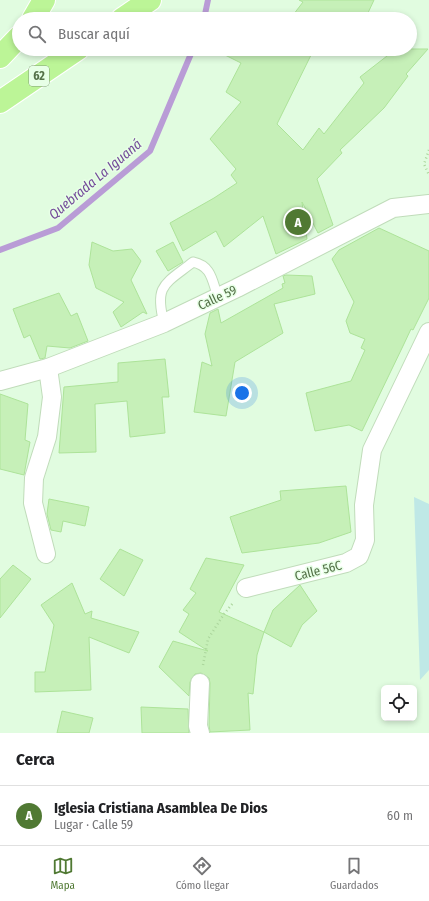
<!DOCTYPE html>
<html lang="es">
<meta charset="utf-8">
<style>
:root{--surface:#fff;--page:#f2f2f2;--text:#202124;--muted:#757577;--line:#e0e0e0;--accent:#507933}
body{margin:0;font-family:"Fira Sans Condensed",sans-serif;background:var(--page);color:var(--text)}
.controls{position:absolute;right:12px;bottom:12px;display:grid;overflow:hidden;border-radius:6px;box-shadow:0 2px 6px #0003}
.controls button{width:36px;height:36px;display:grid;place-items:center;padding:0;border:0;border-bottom:1px solid var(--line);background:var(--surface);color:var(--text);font:20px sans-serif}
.you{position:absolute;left:242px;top:393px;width:14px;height:14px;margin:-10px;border:3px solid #fff;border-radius:50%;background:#1a73e8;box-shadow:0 0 0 6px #1a73e833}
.badge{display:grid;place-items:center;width:26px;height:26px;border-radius:50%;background:var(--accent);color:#fff;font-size:13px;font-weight:700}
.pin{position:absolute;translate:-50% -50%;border:2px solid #fff;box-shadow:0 1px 4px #0006}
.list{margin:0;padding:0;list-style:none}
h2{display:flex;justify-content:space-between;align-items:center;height:52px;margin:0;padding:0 16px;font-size:17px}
h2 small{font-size:13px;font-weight:400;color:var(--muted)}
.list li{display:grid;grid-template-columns:26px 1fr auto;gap:12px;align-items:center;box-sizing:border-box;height:60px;padding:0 16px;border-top:1px solid var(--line)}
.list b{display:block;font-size:15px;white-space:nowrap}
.list p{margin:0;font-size:13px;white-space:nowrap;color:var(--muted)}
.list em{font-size:13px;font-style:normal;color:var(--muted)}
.icon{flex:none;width:22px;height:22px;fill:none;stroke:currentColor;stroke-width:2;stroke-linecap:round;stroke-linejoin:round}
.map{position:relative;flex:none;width:429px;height:733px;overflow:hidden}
.search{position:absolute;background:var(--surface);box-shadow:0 2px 6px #0003;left:12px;right:12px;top:12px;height:44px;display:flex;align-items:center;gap:10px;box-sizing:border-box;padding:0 14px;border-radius:22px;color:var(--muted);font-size:15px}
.sheet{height:112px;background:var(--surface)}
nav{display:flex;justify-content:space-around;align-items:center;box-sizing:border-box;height:56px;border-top:1px solid var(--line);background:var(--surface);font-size:11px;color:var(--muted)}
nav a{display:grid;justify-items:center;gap:2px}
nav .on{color:var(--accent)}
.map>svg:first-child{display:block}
</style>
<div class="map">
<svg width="429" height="733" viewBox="0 0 429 733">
<rect width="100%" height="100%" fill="#e1fce0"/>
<polygon fill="#bfe8e6" points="414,497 429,504 429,670 420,680"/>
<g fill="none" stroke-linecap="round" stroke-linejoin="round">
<g stroke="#b99cd6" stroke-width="6">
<polyline points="204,19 208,0"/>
<polyline points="0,250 58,228 150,151 193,49"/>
</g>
</g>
<g fill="#c6f0b8" stroke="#ade399">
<polygon points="299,0 374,0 367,15 368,19 337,19 332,16 330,19 290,19 303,2"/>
<polygon points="213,49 314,49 277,124 303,150 319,128 324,134 364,83 360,77 396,49 428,49 406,74 408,76 384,108 340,150 342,153 317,179 333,225 318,233 302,202 307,239 276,254 263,216 224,247 216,231 183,251 170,223 214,198 237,183 231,175 236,169 210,139 241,102 226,92 241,63"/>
<polygon points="379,228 429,251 429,298 413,330 411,329 403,346 362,431 349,425 315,431 306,393 351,381 365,350 361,348 365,339 350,333 346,321 354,302 332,259 339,250"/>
<polygon points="92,242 113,251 132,249 141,261 131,280 147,314 143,312 121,327 113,312 124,302 96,288 89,265"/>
<polygon points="173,242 183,262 168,271 156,251"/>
<polygon points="286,275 312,276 315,294 274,304 283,333 235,362 226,416 194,412 202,362 212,366 205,334 210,313 218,309 221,323 283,288 282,284 285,283 283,276"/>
<polygon points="59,293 71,316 77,313 88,341 70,348 47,346 45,358 40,359 30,335 24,338 13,309"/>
<polygon points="165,359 169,397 162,397 165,433 130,437 127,401 95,404 96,452 59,453 64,387 118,382 118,363"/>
<polygon points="0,394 28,404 25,440 30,442 24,475 0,469"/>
<polygon points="346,486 351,532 319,543 242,553 230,517 281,500 280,491"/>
<polygon points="49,499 89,507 85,526 63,521 61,532 51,530 47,514"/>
<polygon points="120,549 143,560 124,596 100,579"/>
<polygon points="206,558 244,565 219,612 264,632 257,655 253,694 248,693 250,730 210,732 209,725 210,683 209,678 201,673 195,674 190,682 189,696 159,667 173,641 208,651 179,632 189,614 183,610 196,593 190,589"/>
<polygon points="13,565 31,579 0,618 0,579"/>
<polygon points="72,583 85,614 92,611 91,618 139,632 129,653 89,637 91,690 35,692 35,672 45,672 54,625 41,605"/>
<polygon points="300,585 317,611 302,625 291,647 264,632 273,610"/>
<polygon points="141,707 188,709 189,733 142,733"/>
<polygon points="62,711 93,718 89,733 57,733"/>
</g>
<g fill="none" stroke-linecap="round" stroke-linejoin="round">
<g stroke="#c0dcba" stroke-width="11">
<path id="lane" d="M164,323c-10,-38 1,-39 29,-61 19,4 19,19 25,35"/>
</g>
<g stroke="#c0dcba" stroke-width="20">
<g id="street">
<polyline points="0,381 48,368 164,323 237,288 393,208 429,204"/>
<polyline points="46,554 33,503 34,478 47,437 52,397 48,368"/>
<polyline points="246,588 346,563 359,556 365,540 364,505 372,450 429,332"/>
<polyline points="200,733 198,726 200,683"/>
</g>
</g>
<g stroke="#fff" stroke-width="24">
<g id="highway">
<polyline points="33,19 44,0"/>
<polyline points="122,19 150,0"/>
<polyline points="0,57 19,37"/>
<polyline points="0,102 78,49"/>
</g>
</g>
<g stroke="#abd59c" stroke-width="2.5" stroke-dasharray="1 3" stroke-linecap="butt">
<polyline points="429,150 424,164 429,175"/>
<polyline points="203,665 208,639 224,614 233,603"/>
</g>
<use href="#lane" stroke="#fff" stroke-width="9"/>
<use href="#street" stroke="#fff" stroke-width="18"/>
<use href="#highway" stroke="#bcf597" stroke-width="22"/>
</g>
<g text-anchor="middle" stroke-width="3" stroke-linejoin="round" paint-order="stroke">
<rect fill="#e7ffe6" stroke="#809c77" stroke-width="1" x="29" y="66" width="20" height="20" rx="3"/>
<g font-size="12" font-weight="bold" fill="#547148">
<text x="39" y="80">62</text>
</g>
<g font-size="13" fill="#547148" stroke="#e7ffe6">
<text transform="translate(217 297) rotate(-25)" y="5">Calle 59</text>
<text transform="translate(318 570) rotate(-14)" y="5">Calle 56C</text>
</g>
<g font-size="14" font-style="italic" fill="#734b99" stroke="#e7ffe6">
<text transform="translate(95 179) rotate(-40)" y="5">Quebrada La Iguaná</text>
</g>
</g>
</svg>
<div class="controls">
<button><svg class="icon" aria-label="locate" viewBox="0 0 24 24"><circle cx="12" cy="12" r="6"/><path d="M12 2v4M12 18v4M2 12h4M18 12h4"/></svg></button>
</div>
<div class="you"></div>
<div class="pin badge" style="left:298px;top:222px">A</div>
<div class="search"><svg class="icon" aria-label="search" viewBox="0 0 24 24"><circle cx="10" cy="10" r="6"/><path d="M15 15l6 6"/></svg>Buscar aquí</div>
</div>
<section class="sheet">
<h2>Cerca<small></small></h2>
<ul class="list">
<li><span class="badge">A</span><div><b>Iglesia Cristiana Asamblea De Dios</b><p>Lugar · Calle 59</p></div><em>60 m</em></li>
</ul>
</section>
<nav>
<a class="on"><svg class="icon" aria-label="map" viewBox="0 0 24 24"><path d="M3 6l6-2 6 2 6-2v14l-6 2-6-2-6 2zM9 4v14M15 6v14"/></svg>Mapa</a>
<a><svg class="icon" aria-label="directions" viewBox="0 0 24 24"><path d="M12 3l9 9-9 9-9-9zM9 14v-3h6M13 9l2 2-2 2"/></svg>Cómo llegar</a>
<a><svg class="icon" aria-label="saved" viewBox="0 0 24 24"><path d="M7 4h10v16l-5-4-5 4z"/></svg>Guardados</a>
</nav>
